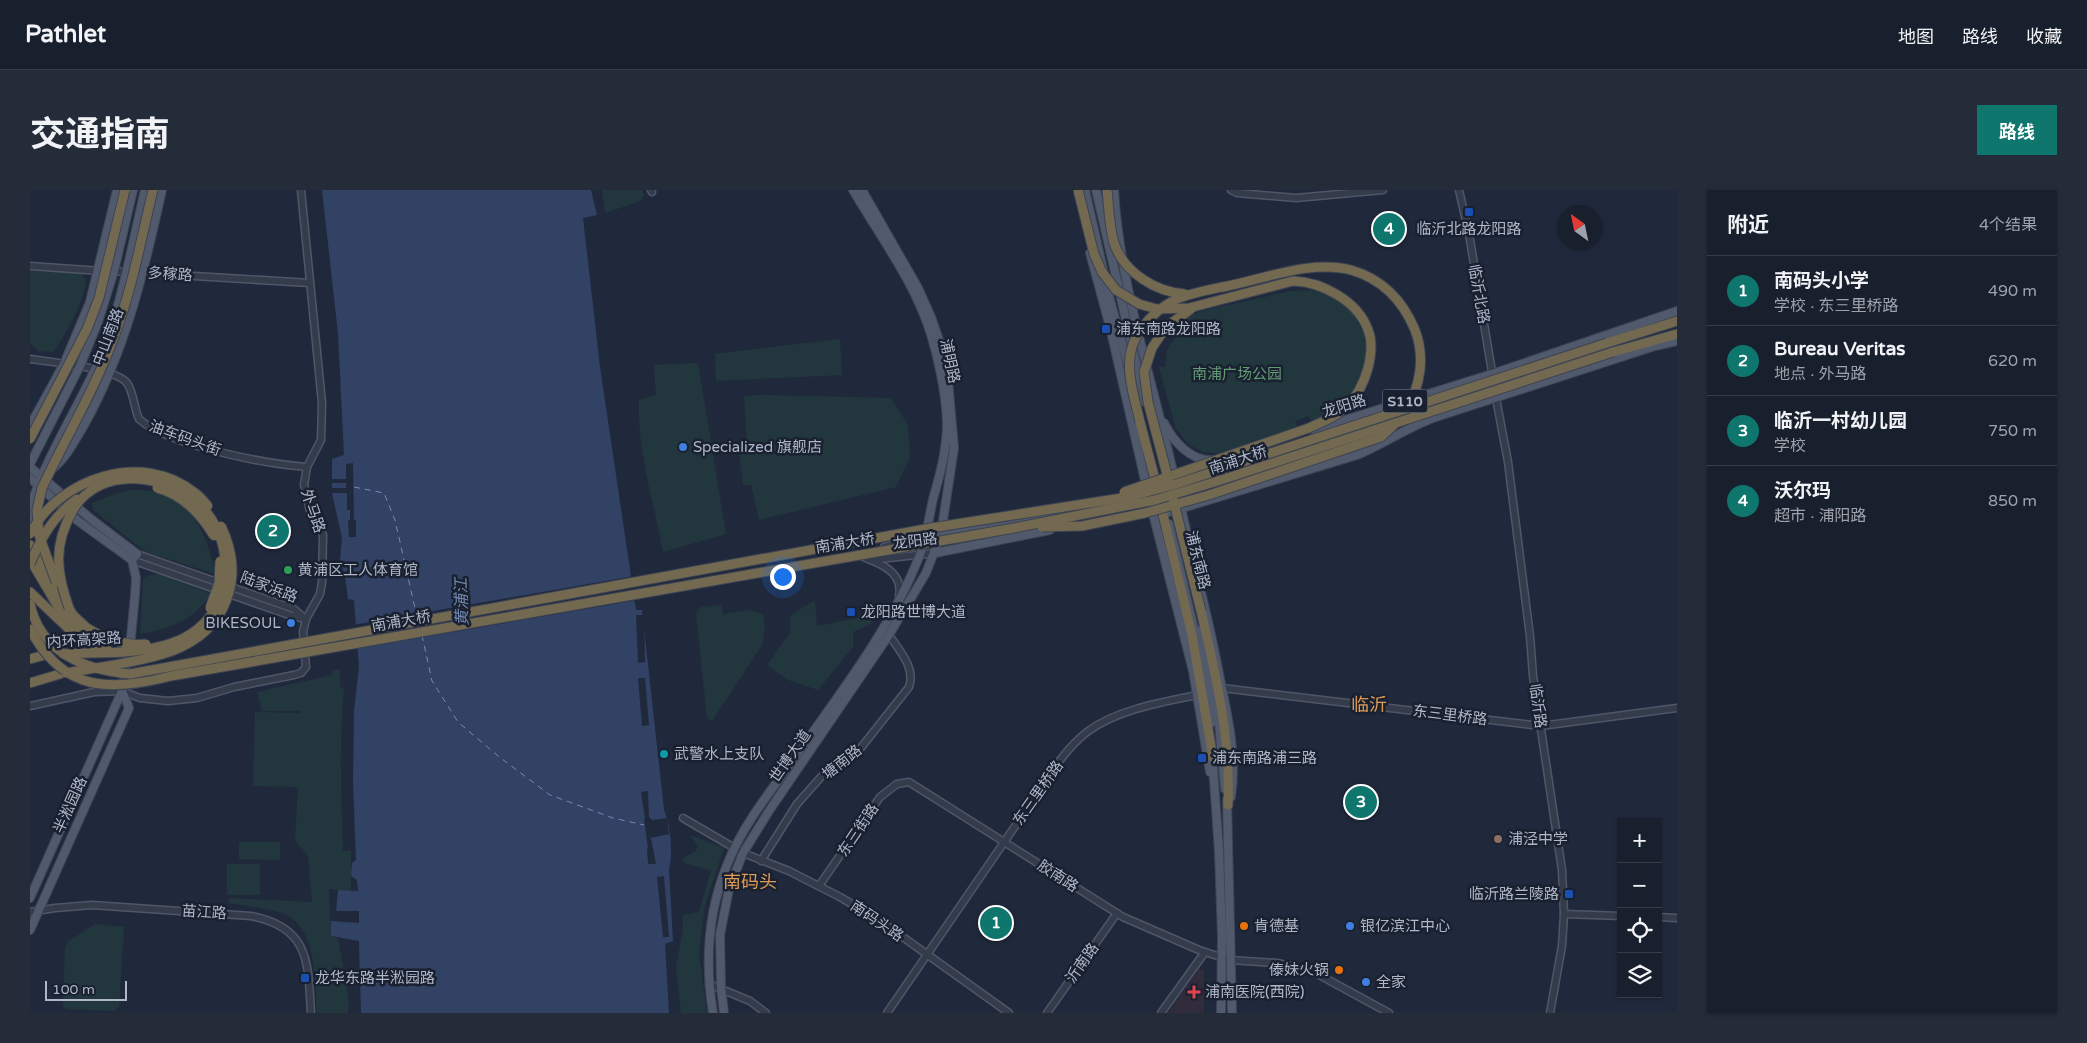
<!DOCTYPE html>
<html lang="zh">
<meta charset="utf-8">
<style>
:root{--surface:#181f2d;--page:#252c39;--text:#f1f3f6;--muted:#9fa2aa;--line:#363d49;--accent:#0f766e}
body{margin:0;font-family:"Varela Round","Noto Sans SC",sans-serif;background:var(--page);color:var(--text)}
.controls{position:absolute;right:15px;bottom:15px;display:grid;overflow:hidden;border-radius:0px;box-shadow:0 1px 4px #0004}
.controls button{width:45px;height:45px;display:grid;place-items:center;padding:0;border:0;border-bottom:1px solid var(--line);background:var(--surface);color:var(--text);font:25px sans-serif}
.compass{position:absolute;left:1527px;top:15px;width:45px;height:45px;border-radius:50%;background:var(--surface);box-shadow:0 1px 4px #0004;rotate:327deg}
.scale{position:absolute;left:15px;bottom:12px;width:82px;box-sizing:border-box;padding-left:5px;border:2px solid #afb6c8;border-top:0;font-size:14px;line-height:18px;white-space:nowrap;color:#afb6c8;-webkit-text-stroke:4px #192130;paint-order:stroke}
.you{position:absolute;left:752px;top:386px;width:18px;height:18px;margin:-12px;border:4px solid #fff;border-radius:50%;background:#1a73e8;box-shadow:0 0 0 8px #1a73e833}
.badge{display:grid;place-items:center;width:32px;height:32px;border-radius:50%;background:var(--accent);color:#fff;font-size:16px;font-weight:700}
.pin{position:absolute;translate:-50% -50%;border:2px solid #fff;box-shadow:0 1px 5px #0006}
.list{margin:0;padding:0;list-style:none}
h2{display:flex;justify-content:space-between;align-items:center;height:65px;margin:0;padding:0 20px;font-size:21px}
h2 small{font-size:16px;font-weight:400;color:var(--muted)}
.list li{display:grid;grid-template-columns:32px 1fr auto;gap:15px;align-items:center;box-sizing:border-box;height:70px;padding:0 20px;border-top:1px solid var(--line)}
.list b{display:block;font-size:19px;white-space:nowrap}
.list p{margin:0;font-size:16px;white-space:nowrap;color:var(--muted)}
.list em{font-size:16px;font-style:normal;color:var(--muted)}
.icon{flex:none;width:28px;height:28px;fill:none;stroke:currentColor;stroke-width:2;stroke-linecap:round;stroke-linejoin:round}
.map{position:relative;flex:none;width:1647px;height:823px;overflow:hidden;border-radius:0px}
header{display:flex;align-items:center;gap:30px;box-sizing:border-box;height:70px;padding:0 25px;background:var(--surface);border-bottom:1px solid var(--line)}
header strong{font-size:24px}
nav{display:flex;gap:28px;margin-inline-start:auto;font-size:18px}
.intro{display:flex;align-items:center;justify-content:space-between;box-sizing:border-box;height:120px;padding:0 30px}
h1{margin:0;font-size:35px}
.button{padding:12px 22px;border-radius:0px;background:var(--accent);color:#fff;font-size:18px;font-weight:700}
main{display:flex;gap:30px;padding:0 30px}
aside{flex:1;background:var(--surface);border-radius:0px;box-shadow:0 1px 4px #0004}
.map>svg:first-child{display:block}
</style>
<header>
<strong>Pathlet</strong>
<nav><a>地图</a><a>路线</a><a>收藏</a></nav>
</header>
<div class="intro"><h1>交通指南</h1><a class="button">路线</a></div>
<main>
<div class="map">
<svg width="1647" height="823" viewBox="0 0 1647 823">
<rect width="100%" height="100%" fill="#20293c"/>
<polygon fill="#302c3c" points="1169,779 1174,780 1174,823 1138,823"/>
<g fill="#22373d">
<polygon points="572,0 612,0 614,4 611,11 575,23"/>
<path d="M0,81l51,2c1,2 3,4 4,7 3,14 -22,61 -32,72l-15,-1 -8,-8z"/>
<polygon points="1281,100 1304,107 1322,122 1334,144 1337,169 1325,198 1308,223 1282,234 1279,226 1265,231 1267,238 1189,264 1174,262 1159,255 1146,239 1129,177 1135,177 1137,160 1145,148 1140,143 1154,129 1171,121 1261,101"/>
<polygon points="810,149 812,185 686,191 685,164"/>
<path d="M668,173l28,171 -63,18c-9,-50 -26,-101 -24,-152l17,-5 -2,-30z"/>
<polygon points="730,205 861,208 878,235 880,267 866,297 729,330 721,295 713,295 708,255 717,253 714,206"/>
<path d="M100,300c56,-2 75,34 85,84l-69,-22 -53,-42 -1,-7 20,-8z"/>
<path d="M129,384l52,20c-19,27 -39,34 -71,40l3,-55 6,-4z"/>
<polygon points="785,410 787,436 837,426 843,428 841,434 823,442 823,457 788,500 758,490 737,475 760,443 760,426"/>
<polygon points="692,415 693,424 718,420 733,424 735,436 732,455 682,531 677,528 666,423 671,417"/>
<path d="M310,479v19l4,-1c-5,54 -3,110 -1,164h8v40l-22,-2 2,47 7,2 11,64 -1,11h-31c-2,-31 1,-87 -35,-100 -17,-5 -36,-7 -53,-10v-5l83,4 -4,-46 -13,-16 3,-53 -45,-1 2,-74 45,1v-2h-38l-5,-19 75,-17 1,-5z"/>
<polygon points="660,645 694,658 675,715 669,764 677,823 651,823 646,778 653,738 653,725 669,722 681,680 654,673 653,668 665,662 668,656"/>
<polygon points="209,652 250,652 250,670 209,669"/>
<rect x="197" y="674" width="33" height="31"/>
<polygon points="65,734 94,737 89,817 84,821 37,819 33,817 35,757 39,751"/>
</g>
<path fill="#324265" d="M292,0h269l6,25 -14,3 17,149 36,243h6l22,200c7,17 9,43 5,60l4,71 -8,3 4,69h-308l-2,-72 -28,-5v-15l28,2v-12h-23l2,-21 20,1 -1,-11 -6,-4 1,-13 4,-3 -3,-78 1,-71 5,-44 -5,-67 -6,-1 -3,-22 -5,-18 2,-21 -10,-45v-34l12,-4 -6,-122z"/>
<g fill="#20293c">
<polygon points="323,273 324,330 326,330 326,347 319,347 318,330 320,330 320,320 317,320 317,303 302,303 302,298 316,298 316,293 302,293 302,289 316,289 316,274"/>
<polygon points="604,386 608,410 325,459 323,435"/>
<polygon points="606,425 614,425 615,472 608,473"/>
<polygon points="608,488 615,488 619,535 612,536"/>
<polygon points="618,601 619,627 622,630 637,628 639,644 621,648 626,674 618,674 617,659 618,658 614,629 615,628 611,602"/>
<polygon points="634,686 639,747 633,747 627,687"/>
</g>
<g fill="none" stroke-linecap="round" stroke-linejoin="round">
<g stroke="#7489b2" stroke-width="1" stroke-dasharray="6 5" stroke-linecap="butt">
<polyline points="324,297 354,303 365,330 387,427"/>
<polyline points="392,445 402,491 428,532 468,566 520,605 583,628 614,635"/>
</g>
<g stroke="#4f5667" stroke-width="9">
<g id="minor">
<polyline points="621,0 622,2"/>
<polyline points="1201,0 1207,3 1266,8 1353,0"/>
<polyline points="1429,0 1439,44 1463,188"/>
<polyline points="0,76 71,81"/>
<polyline points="81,81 280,93"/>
<path d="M0,169c20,3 86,9 97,24 7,10 7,25 12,36 30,27 128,45 168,48"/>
<polyline points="1465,203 1478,272 1500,446 1503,486 1532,680 1534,724 1532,756 1520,823"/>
<polyline points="854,357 911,344"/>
<polyline points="107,364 264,419 273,427"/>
<polyline points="831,366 840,370 905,363"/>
<polyline points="102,370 262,426 276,429"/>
<path d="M841,370c17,7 32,16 28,37"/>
<polyline points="1192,498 1511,536 1647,518"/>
<polyline points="0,516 64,502 92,501 110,508 138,511 167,508 204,497 264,485 271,483 276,477 273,442 276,429 290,404 292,393 293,345 289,333 280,321 274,295 277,277 291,250 292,213 271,0"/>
<polyline points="653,628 713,663 759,681 810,707 849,730 979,823"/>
<path d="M731,671l36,-57 31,-35 28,-15 53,-67c7,-19 -10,-37 -20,-52"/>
<polyline points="789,696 850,607 867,594 879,592 1093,727 1169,760 1200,770 1247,773 1282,781 1359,823"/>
<path d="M0,722l25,-4 37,-3 159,11c59,11 57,47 60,97"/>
<polyline points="1534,724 1591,726"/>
<polyline points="1628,727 1647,728"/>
<polyline points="679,794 720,811 736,823"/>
<path d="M857,823c45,-66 90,-132 135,-197 20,-28 38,-63 65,-84 29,-22 75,-30 110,-37"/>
<polyline points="1017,823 1087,723"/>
<polyline points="1131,823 1175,762"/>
</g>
</g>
<g stroke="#3d4555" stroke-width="10">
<g id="major">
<polyline points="1055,0 1080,110 1098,175"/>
<polyline points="1066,0 1115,212"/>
<path d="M1084,0c6,99 40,194 61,291"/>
<polyline points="1060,63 1080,137 1119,308 1163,481 1180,582"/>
<path d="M1134,233c9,18 27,39 49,37"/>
<polyline points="0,236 34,174 60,112 87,0"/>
<polyline points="1283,240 1462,184 1647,121"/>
<polyline points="0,274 50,176 68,132 84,81 103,0"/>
<polyline points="0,277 61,329 107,364 102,370 106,388 105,405 101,447 92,501 0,708"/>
<path d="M22,279c14,-11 22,-27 31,-42 42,-74 61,-155 79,-237"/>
<polyline points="0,288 48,331 102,370"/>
<path d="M1149,309c13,60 30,119 41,180 8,38 17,78 11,118"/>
<path d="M0,318c17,-54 49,-101 71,-152 21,-53 31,-111 44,-166"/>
<path d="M1136,323l191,-58c27,-11 49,-27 76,-37l222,-72 22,-5"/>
<polyline points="0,331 7,318"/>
<polyline points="1139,334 1173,477 1181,533"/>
<polyline points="911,344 1064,318"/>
<polyline points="905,363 1020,340"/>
<polyline points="1171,440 1189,533 1195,599"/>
<polyline points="1182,562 1189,662 1192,746 1191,823"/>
<polyline points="1197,610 1202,823"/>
<polyline points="0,740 99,518 92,501"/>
<path d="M683,823c-8,-49 -5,-101 14,-148 18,-46 53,-85 81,-126 40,-56 86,-118 111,-182 7,-16 10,-40 14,-58 7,-24 14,-50 14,-76 -1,-28 -7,-57 -15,-85 -15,-53 -51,-100 -79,-148"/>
<polyline points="694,823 691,797 690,745 699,699 713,663 739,621 859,445 896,383 911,344 924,258 918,190 911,156 901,127 888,98 832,0"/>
</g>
</g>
<g stroke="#3c4354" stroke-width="11">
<g id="highway">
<polyline points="1577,153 1647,131"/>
<polyline points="1583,162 1647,144"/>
<polyline points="1110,232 1127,297"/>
<polyline points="1130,312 1162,445 1183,568"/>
<polyline points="0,355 43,425 57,438 71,446"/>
<polyline points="0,369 30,420 51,445"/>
<polyline points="0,402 40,440"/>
<path d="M1171,421c15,64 30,128 27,194"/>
<polyline points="0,469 15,465"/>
<polyline points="0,493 30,484"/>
</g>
</g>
<use href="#minor" stroke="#343c4c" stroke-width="6"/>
<use href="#major" stroke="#515a6c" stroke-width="8"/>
<use href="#highway" stroke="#736850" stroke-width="9"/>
<g stroke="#3c4354" stroke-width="11" stroke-linecap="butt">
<g id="highway-bridge">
<path d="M1048,0l16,64 8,18 14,18 23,14 18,5 32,-1 104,-27c29,1 65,20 75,49 5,12 3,26 0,38 -4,14 -11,29 -22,39 -10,10 -24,15 -37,21l-185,64"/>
<path d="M1077,0c2,18 2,36 7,53 10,30 42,49 71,51"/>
<path d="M1110,232c-6,-27 -18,-58 -4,-85 9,-16 25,-31 41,-38 17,-7 37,-10 55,-14 38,-8 81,-25 119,-15 31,9 52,31 64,60 10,26 6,56 -9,79"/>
<polyline points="0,249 57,139 69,108 95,0"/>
<polyline points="1139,292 1118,212 1114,182 1122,158 1136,137 1161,119"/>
<path d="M127,298c26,7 44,26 57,48"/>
<polyline points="1143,309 1171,421"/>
<polyline points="1012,337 1052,336 1115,323 1179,305 1351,247 1365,234"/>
<path d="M0,344c29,-56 113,-84 165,-41 5,3 9,9 13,13"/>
<path d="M0,374c11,-26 23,-48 47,-65"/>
<path d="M26,392l-17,-47 -2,-25 5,-22c24,-51 53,-99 72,-151 18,-47 27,-98 39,-147"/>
<path d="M0,414c11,49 55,66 100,70l801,-146 197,-31 45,-12 434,-142"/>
<polyline points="180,418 189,393 190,371"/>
<path d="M0,439c33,63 80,63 141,47l843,-148 141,-28 66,-20 392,-128"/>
<polyline points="51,445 62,454 79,461"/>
<path d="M71,446c15,6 29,10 45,8"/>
<path d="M33,464c36,-2 75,1 109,-11 24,-8 44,-27 51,-52 7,-29 0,-62 -21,-84 -34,-33 -102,-43 -129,3 -20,35 -17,62 -4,98"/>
<path d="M36,483c33,-6 75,-11 106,-22 55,-21 74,-73 49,-125"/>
</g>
</g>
<use href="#highway-bridge" stroke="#736850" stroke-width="9"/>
</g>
<g fill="#1a4fb4" stroke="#192130" stroke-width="2">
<rect x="1434" y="17" width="10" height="10" rx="2.5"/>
<rect x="1071" y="134" width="10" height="10" rx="2.5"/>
<rect x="816" y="417" width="10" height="10" rx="2.5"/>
<rect x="1167" y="563" width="10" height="10" rx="2.5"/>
<rect x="1534" y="699" width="10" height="10" rx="2.5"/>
<rect x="270" y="783" width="10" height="10" rx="2.5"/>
</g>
<g fill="#3f7fe0" stroke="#192130" stroke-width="2">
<circle cx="653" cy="257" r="5"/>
<circle cx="261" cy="433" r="5"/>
<circle cx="1320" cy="736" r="5"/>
<circle cx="1336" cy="792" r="5"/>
</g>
<circle fill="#2e9e5b" stroke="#192130" stroke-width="2" cx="258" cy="380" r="5"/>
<circle fill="#0f9aa8" stroke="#192130" stroke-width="2" cx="634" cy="564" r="5"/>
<circle fill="#8d6e63" stroke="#192130" stroke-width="2" cx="1468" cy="649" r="5"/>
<g fill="#e8710a" stroke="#192130" stroke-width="2">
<circle cx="1214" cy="736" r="5"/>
<circle cx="1309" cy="780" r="5"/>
</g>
<path fill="#e0444e" stroke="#192130" stroke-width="2" d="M1161.5 794.5h5v5h5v5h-5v5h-5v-5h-5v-5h5z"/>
<g text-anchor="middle" stroke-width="5" stroke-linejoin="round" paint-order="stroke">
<rect fill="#192130" stroke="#82899a" stroke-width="1" x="1352.5" y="199.5" width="45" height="23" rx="4"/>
<g font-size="14" font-weight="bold" fill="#afb6c8">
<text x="1375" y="216">S110</text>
</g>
<g font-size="15" fill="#afb6c8" stroke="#192130" text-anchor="start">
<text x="1439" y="44" text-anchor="middle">临沂北路龙阳路</text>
<text x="1086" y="144">浦东南路龙阳路</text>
<text x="663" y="262">Specialized 旗舰店</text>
<text x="268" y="385">黄浦区工人体育馆</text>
<text x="831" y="427">龙阳路世博大道</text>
<text x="251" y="438" text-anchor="end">BIKESOUL</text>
<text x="644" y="569">武警水上支队</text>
<text x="1182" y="573">浦东南路浦三路</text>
<text x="1478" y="654">浦泾中学</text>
<text x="1529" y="709" text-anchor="end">临沂路兰陵路</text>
<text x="1224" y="741">肯德基</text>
<text x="1330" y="741">银亿滨江中心</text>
<text x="1299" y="785" text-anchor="end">傣妹火锅</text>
<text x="285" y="793">龙华东路半淞园路</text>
<text x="1346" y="797">全家</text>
<text x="1175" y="807">浦南医院(西院)</text>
</g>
<g font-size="15" fill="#afb6c8" stroke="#192130">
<text transform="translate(140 84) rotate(4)" y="5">多稼路</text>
<text transform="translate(1449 104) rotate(80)" y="5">临沂北路</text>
<text transform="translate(78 147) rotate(-69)" y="5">中山南路</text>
<text transform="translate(920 171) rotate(78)" y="5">浦明路</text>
<text transform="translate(1314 216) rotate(-17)" y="5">龙阳路</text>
<text transform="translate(155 248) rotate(20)" y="5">油车码头街</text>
<text transform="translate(1208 270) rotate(-18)" y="5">南浦大桥</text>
<text transform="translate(283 321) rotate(71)" y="5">外马路</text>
<text transform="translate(885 351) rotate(-7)" y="5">龙阳路</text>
<text transform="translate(815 353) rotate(-9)" y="5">南浦大桥</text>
<text transform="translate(1168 370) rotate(76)" y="5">浦东南路</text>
<text transform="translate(239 397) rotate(21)" y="5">陆家浜路</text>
<text transform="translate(371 431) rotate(-10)" y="5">南浦大桥</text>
<text transform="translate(54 450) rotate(-4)" y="5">内环高架路</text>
<text transform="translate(1508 516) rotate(82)" y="5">临沂路</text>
<text transform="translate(1420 525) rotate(7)" y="5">东三里桥路</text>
<text transform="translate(760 566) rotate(-55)" y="5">世博大道</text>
<text transform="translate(812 572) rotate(-38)" y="5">塘南路</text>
<text transform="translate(1008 603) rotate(-55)" y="5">东三里桥路</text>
<text transform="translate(40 615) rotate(-66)" y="5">半淞园路</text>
<text transform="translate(828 640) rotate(-56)" y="5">东三街路</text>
<text transform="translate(1028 686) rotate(33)" y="5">胶南路</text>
<text transform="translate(174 722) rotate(4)" y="5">苗江路</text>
<text transform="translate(847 731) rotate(34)" y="5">南码头路</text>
<text transform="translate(1052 773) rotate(-55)" y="5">沂南路</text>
</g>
<g font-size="15" fill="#639b75" stroke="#192130">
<text x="1207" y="189">南浦广场公园</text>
</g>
<g font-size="16" font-style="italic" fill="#7489b2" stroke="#192130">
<text transform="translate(431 412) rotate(-92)" y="6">黄浦江</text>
</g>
<g font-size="18" fill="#dd9b55" stroke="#192130">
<text x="1339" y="521">临沂</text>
<text x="720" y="698">南码头</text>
</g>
</g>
</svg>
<div class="controls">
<button>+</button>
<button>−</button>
<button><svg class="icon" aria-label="locate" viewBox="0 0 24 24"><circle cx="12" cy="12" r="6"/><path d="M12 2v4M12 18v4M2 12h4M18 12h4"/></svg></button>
<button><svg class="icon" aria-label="layers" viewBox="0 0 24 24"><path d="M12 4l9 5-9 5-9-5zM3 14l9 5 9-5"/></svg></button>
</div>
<svg class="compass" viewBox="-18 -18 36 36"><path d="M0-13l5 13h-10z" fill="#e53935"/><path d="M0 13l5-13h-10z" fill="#9fa2aa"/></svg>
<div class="scale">100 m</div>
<div class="you"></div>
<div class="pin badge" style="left:966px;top:733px">1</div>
<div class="pin badge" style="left:243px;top:341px">2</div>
<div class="pin badge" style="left:1331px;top:612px">3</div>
<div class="pin badge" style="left:1359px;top:39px">4</div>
</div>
<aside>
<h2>附近<small>4个结果</small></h2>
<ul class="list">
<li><span class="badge">1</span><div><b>南码头小学</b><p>学校 · 东三里桥路</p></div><em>490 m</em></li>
<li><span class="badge">2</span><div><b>Bureau Veritas</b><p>地点 · 外马路</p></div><em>620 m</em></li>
<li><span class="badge">3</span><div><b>临沂一村幼儿园</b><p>学校</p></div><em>750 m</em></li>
<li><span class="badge">4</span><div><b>沃尔玛</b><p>超市 · 浦阳路</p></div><em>850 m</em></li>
</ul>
</aside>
</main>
